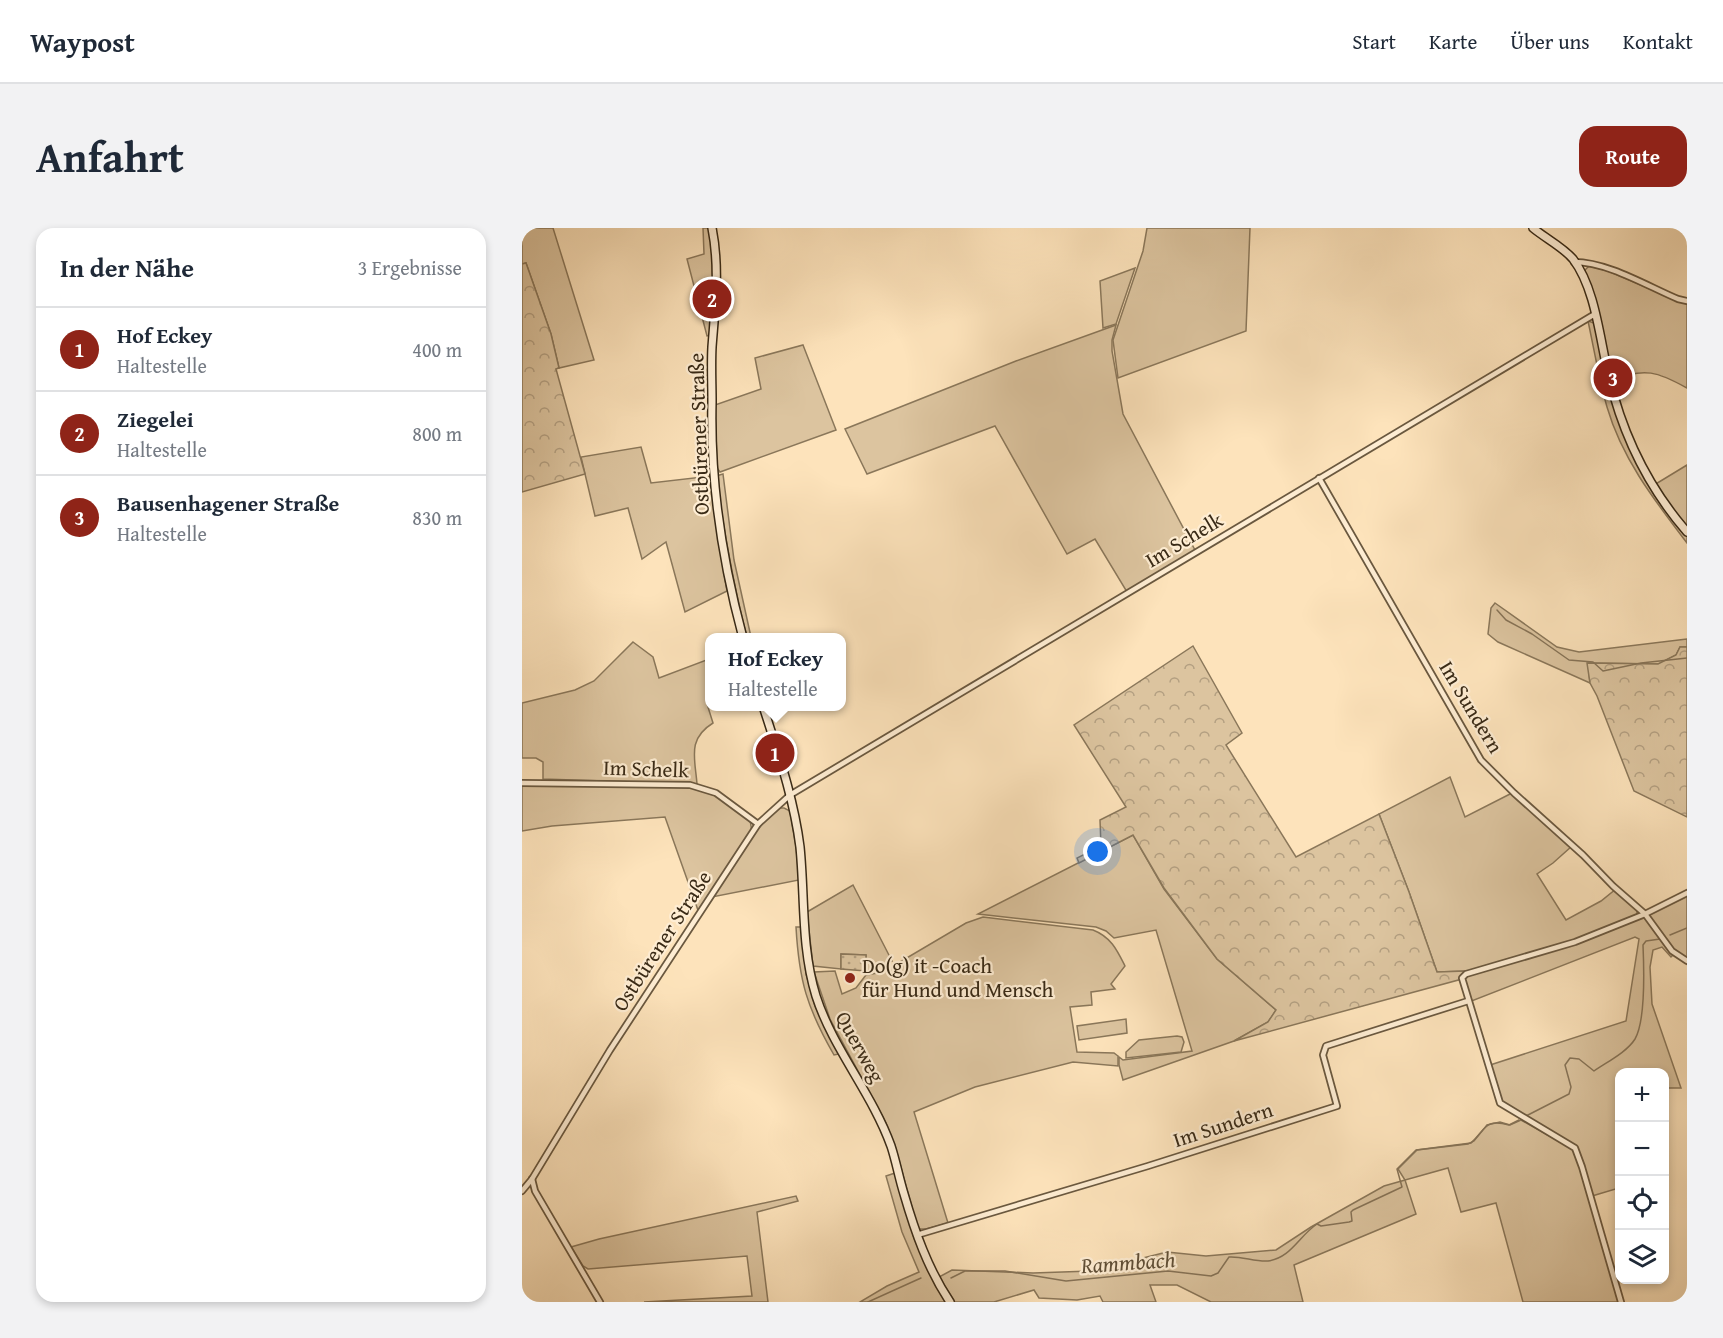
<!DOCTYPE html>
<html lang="de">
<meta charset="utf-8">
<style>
:root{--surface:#fff;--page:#f2f2f3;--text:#1f2937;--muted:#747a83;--line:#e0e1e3;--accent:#8f2418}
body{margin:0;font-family:"Gentium Book Plus",serif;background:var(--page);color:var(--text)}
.controls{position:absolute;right:18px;bottom:18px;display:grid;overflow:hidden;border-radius:12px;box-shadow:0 3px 9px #0003}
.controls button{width:54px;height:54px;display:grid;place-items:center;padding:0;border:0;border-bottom:2px solid var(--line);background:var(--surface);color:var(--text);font:30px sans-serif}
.you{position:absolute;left:576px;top:624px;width:21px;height:21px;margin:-15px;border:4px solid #fff;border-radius:50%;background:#1a73e8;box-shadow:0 0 0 9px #1a73e833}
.badge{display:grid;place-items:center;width:39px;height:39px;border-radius:50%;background:var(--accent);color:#fff;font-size:20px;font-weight:700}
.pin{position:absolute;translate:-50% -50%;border:3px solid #fff;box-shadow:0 2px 6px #0006}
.popup{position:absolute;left:183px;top:405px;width:141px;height:78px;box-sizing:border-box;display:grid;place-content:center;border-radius:12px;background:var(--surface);filter:drop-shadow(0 2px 4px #0005);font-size:20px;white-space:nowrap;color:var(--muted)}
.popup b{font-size:22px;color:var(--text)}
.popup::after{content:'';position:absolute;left:50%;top:100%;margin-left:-12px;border:12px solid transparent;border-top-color:var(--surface)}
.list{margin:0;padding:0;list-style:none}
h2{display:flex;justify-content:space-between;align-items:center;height:78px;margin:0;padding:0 24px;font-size:26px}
h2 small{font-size:20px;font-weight:400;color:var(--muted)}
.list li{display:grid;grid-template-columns:39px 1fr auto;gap:18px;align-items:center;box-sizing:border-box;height:84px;padding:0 24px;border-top:2px solid var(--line)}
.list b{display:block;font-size:22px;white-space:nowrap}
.list p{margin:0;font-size:20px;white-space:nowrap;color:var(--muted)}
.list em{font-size:20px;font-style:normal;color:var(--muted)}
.icon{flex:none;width:33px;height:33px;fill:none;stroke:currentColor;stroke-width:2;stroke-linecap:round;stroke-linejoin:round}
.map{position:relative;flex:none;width:1165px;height:1074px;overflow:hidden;border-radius:18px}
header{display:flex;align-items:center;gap:36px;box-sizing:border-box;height:84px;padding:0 30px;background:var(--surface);border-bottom:2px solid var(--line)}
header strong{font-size:28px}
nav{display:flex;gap:33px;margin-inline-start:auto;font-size:21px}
.intro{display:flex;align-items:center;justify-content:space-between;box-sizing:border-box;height:144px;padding:0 36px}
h1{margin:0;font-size:42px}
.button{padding:15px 27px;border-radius:18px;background:var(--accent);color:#fff;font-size:21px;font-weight:700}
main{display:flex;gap:36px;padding:0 36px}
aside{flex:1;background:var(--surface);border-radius:18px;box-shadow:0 3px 9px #0003}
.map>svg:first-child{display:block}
</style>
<header>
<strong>Waypost</strong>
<nav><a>Start</a><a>Karte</a><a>Über uns</a><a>Kontakt</a></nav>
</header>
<div class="intro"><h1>Anfahrt</h1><a class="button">Route</a></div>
<main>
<aside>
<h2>In der Nähe<small>3 Ergebnisse</small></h2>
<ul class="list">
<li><span class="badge">1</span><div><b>Hof Eckey</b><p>Haltestelle</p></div><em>400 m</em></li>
<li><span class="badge">2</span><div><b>Ziegelei</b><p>Haltestelle</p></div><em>800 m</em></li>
<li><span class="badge">3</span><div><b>Bausenhagener Straße</b><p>Haltestelle</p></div><em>830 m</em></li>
</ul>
</aside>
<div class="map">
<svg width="1165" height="1074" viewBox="0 0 1165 1074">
<defs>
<pattern id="forest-crowns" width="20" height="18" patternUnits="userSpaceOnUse" patternTransform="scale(1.5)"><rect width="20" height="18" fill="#dcc49f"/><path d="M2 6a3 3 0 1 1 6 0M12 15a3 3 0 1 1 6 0" fill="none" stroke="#b39f81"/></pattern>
<pattern id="garden-dots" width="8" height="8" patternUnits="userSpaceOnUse" patternTransform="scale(1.5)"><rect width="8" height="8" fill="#dcc49f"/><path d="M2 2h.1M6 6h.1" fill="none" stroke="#b39f81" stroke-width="1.8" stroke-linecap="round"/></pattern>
</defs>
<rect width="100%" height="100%" fill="#fde3bb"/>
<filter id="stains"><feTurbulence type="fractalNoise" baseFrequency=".00333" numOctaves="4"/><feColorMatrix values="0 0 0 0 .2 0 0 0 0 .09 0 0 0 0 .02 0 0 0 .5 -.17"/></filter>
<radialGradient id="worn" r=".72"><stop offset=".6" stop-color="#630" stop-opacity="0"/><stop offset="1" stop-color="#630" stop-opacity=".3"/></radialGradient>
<g fill="#dcc49f" stroke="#8a775a" stroke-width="1.5">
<polygon points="0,0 31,0 72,132 37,140 29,106 4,35 0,36"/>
<polygon points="181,0 188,0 192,42 190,107 185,108 165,31 182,26"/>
<polygon points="625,0 728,0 724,103 596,150 591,112 621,23"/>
<path d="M1067,38l19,5 70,30 9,1v86c-29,-16 -42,-21 -75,-8l-27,-105v-5z"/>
<polygon points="613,40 594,96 581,100 578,53"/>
<path d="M1066,93l6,2c19,86 32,143 93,211v9c-32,-42 -65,-84 -80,-136 -8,-28 -13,-58 -19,-86z"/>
<polygon points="594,97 590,112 590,123 601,186 674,324 605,364 573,311 545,326 473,198 345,246 323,201 494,133"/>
<polygon points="281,117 314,202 198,244 195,240 193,177 239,161 233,130"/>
<polygon points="119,219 129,255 189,248 195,304 205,363 163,384 144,314 120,331 106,280 73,288 59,229"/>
<polygon points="1165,237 1165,298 1146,277 1132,257"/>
<path d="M201,246l11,86 17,77h-4c-14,-53 -23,-106 -31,-161z"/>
<polygon points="973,375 1035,419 1057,424 1165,411 1165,419 1158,419 1154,427 1137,436 1066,435 1068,455 976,414 966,406 969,380"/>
<path d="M111,414l20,15 6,21 50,-19v44l-2,1 6,19c-26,16 -18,35 -16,61l-154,-5v-17l-7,-4h-14v-55l53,-13 19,-9z"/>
<polygon points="928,549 943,589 990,565 1050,618 1031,635 1015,646 1044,692 1079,673 1094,661 1115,680 1115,686 1110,690 1053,714 944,745 943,743 915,744 887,664 857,586"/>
<polygon points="0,556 168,559 193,567 228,592 230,604 177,685 143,589 30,598 0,603"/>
<polygon points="256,580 262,580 268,583 274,618 277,652 190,669 238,597"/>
<polygon points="611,607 642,661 695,731 754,782 746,794 712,813 601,852 597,837 597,829 601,832 670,823 634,702 592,710 584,703 574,699 456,686"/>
<polygon points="331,657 370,733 344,743 344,727 319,726 319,741 291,738 285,684"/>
<polygon points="1165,667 1165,732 1151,723 1125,686"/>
<polygon points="1123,686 1152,726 1149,729 1140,719 1131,722 1128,739 1130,776 1159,860 1143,860 1142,844 1098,844 1097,960 1070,968 1055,920 979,875 965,838 1104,793 1117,711 1113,709 947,774 941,750 945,746 1052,715"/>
<path d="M461,689l110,13c18,7 24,20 32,36l-14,18 4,5 -24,3 1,13 -22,2 7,45 37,1 4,3v10l-45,-4 -98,25 -61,25 34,111 -22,6h-8l-23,-83 -9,-23 -56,-104 -16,-47 21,-1 7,23 14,-6 10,-13 17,-3 83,-49z"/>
<path d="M274,699h5l5,47 9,32 24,48 -5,1c-27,-47 -35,-74 -38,-128z"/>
<polygon points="604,791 605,805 557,812 555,798"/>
<polygon points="655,808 660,809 662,814 659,824 604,830 604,824 617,812"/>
<polygon points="999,892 1054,923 1098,1074 1001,1074 974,975 939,984 926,940 883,952 894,986 772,1037 781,1074 689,1074 655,1057 628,1057 634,1074 581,1074 578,1068 555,1072 517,1070 512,1062 472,1074 433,1074 417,1049 430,1042 511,1045 569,1043 645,1024 684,1028 754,1022 789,999 862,958 883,952 876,941 895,922 946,916 952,913 965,897 978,894 988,897"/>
<polygon points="373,945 392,1010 407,1045 424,1074 338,1074 365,1058 397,1044 380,1004 364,948"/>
<polygon points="274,968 276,973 235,984 246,1074 122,1074 230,1068 225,1028 66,1041 61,1038 49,1019 77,1011"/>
</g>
<g fill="url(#forest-crowns)" stroke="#8a775a" stroke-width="1.5">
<polygon points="4,35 29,106 37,140 34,141 63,246 0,264 0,36"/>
<polygon points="671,418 720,505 704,517 774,629 857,586 887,664 915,744 944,743 944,745 940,751 712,813 746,794 754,782 695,731 642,660 611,607 557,635 555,630 579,618 578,592 604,579 552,497"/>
<polygon points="1158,419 1165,419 1165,589 1112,563 1075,468 1068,455 1065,435 1136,436 1154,427"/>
</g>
<polygon fill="url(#garden-dots)" stroke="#8a775a" stroke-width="1.5" points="319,726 344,727 344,743 319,741"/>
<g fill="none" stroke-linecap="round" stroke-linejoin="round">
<g stroke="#867357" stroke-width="1.5">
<polyline points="975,382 984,392 1010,406 1047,432 1071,434 1081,443 1119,435 1165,430"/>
<polyline points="1148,707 1165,700"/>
<path d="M1004,888l43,-22 2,-7 -6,-22 5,-7 9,1 15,12c13,-9 33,-19 41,-32 11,-19 9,-71 8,-94l3,-4 14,-2"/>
<path d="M429,1050l14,-7h40l61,10 102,-10 43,5 7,-3 11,-16c13,-1 26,5 39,4 23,-3 31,-25 49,-37l4,2 28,-4 3,-1 -1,-9 2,-2 49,-23 -5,-18 19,-19 55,-7c15,-14 14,-25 38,-18l10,-5"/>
<polyline points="346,1074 399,1050"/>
</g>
<g stroke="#6a583f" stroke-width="8">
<g id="street">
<path d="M1052,34c34,0 73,24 104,37l9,2"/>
<polyline points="797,250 959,532 992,565 1061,627 1091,658 1123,686 1150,723 1165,733"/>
<polyline points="0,555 168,557 194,565 236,596"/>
<polyline points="10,951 13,963 78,1074"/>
<polyline points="0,963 10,951 88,822 236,596 268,567 1073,86"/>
<polyline points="395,1007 626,938 815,878 801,827 804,818 946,773"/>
<polyline points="1099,1074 1060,939 1053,920 978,875 940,750 944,746 1053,714 1123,686 1165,665"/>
</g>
</g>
<g stroke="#392a16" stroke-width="10">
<g id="secondary">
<path d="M190,0c8,40 3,79 0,119 -1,18 0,37 0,55 -2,80 10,158 31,236"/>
<path d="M1011,0c12,10 30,19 40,31 23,30 27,83 36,118 14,59 39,110 78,155"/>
<path d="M241,478c15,47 31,93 37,141 5,50 1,100 16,149 17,53 56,97 75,150 5,15 8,32 13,48 11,38 24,75 46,108"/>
</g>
</g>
<use href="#street" stroke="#feedd3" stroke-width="4.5"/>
<use href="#secondary" stroke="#feedd3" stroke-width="7"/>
</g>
<circle fill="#8f2418" stroke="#feedd3" stroke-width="2" cx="328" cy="750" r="6"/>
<g text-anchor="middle" stroke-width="4.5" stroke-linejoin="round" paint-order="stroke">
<g font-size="21" fill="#392a16" stroke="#feedd3">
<text transform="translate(177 206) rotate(-92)" y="7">Ostbürener Straße</text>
<text transform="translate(662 312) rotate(-31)" y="7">Im Schelk</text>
<text transform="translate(949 479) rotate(59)" y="7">Im Sundern</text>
<text transform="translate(124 541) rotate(2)" y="7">Im Schelk</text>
<text transform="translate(140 713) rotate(-57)" y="7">Ostbürener Straße</text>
<text transform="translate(338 819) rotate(61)" y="7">Querweg</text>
<text transform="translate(701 897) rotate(-18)" y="7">Im Sundern</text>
</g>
<g font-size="21" fill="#392a16" stroke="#feedd3" text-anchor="start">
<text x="340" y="745">Do(g) it -Coach<tspan x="340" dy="24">für Hund und Mensch</tspan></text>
</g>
<g font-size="22" font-style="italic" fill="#604f37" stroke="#feedd3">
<text transform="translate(606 1034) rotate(-4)" y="8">Rammbach</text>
</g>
</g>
<rect width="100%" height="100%" filter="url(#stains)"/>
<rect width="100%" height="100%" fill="url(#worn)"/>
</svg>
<div class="controls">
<button>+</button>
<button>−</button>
<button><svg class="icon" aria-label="locate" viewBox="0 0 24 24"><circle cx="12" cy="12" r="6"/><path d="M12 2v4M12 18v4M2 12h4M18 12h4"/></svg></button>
<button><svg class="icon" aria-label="layers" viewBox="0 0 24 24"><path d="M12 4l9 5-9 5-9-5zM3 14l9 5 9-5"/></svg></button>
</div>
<div class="you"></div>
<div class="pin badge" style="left:253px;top:525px">1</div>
<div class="popup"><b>Hof Eckey</b>Haltestelle</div>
<div class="pin badge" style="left:190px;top:71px">2</div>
<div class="pin badge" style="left:1091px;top:150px">3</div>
</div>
</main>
